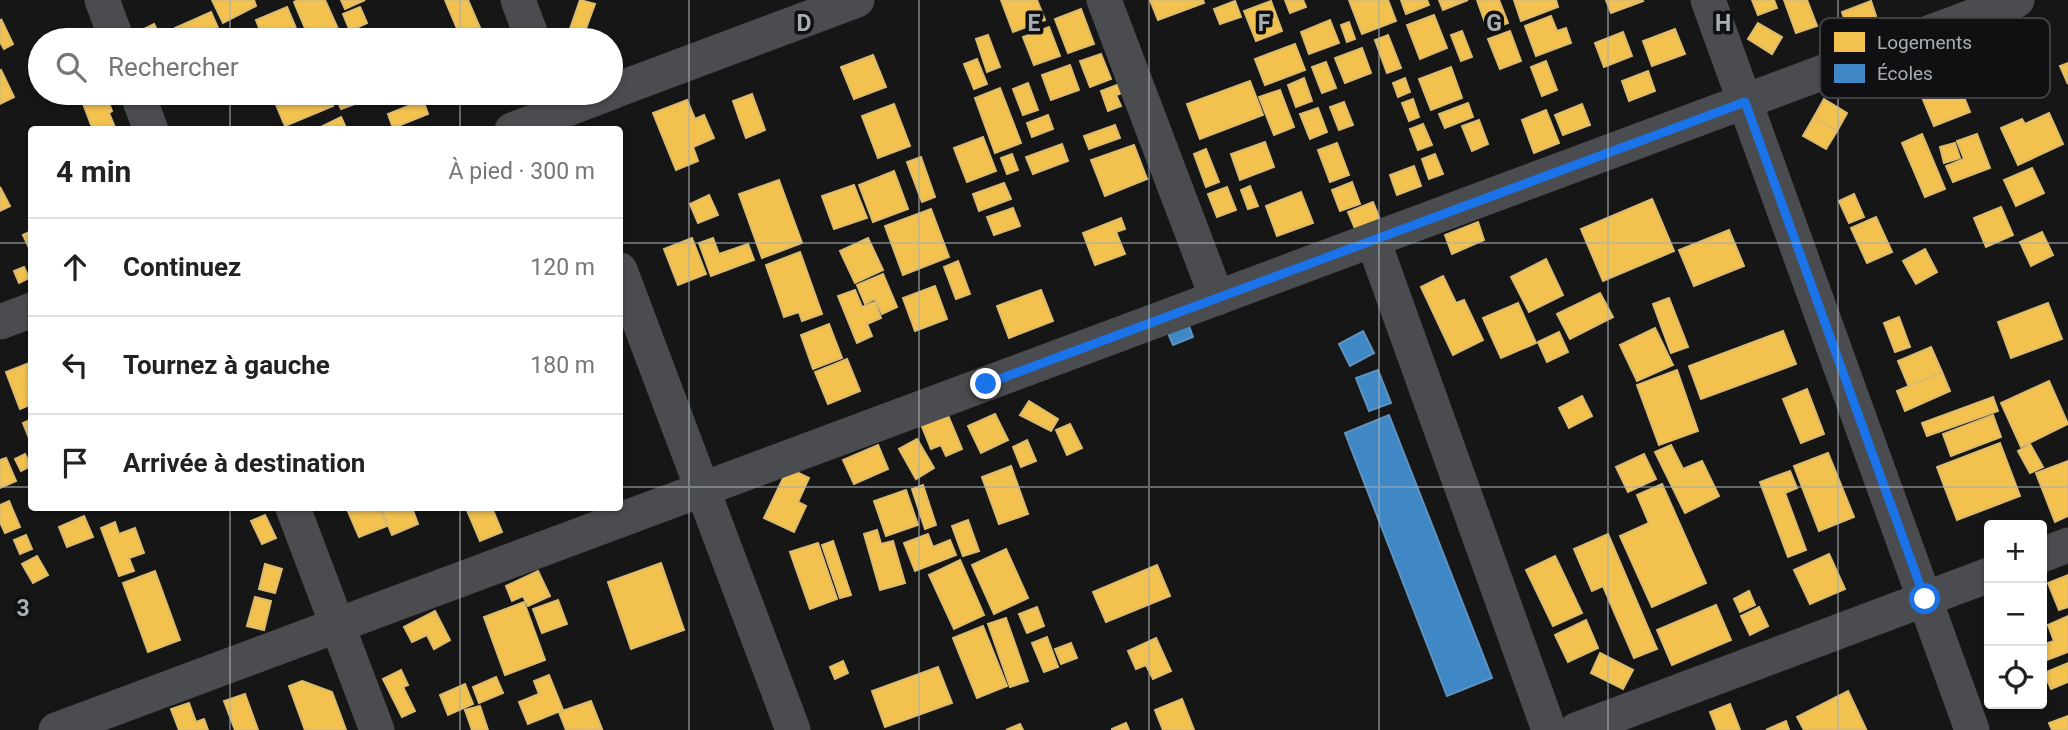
<!DOCTYPE html>
<html lang="fr">
<meta charset="utf-8">
<style>
:root{--surface:#fff;--page:#f2f2f2;--text:#222;--muted:#767676;--line:#e0e0e0}
body{margin:0;font-family:Roboto,sans-serif;background:var(--page);color:var(--text)}
.controls{position:absolute;right:21px;bottom:21px;display:grid;overflow:hidden;border-radius:7px;box-shadow:0 2px 5px #0004}
.controls button{width:63px;height:63px;display:grid;place-items:center;padding:0;border:0;border-bottom:2px solid var(--line);background:var(--surface);color:var(--text);font:35px sans-serif}
.stop{position:absolute;width:21px;height:21px;margin:-16px;border:5px solid #1a73e8;border-radius:50%;background:#fff}
.stop.end{background:#1a73e8;border-color:#fff;box-shadow:0 2px 7px #0008}
.list{margin:0;padding:0;list-style:none}
h2{display:flex;justify-content:space-between;align-items:center;height:91px;margin:0;padding:0 28px;font-size:30px}
h2 small{font-size:23px;font-weight:400;color:var(--muted)}
.list li{display:grid;grid-template-columns:46px 1fr auto;gap:21px;align-items:center;box-sizing:border-box;height:98px;padding:0 28px;border-top:2px solid var(--line)}
.list b{display:block;font-size:26px;white-space:nowrap}
.list em{font-size:23px;font-style:normal;color:var(--muted)}
.icon{flex:none;width:38px;height:38px;fill:none;stroke:currentColor;stroke-width:2;stroke-linecap:round;stroke-linejoin:round}
.map{position:relative;flex:none;width:2068px;height:730px;overflow:hidden}
.search{position:absolute;background:var(--surface);box-shadow:0 2px 5px #0004;left:28px;top:28px;width:595px;height:77px;display:flex;align-items:center;gap:18px;box-sizing:border-box;padding:0 24px;border-radius:38px;color:var(--muted);font-size:26px}
.panel{position:absolute;background:var(--surface);box-shadow:0 2px 5px #0004;left:28px;top:126px;width:595px;height:385px;border-radius:7px}
.map>svg:first-child{display:block}
</style>
<div class="map">
<svg width="2068" height="730" viewBox="0 0 2068 730">
<rect width="100%" height="100%" fill="#161616"/>
<g fill="#f2c14e" stroke="#dcbb6d" stroke-width="2">
<polygon points="212,0 254,0 256,6 223,23"/>
<polygon points="298,0 325,0 343,40 310,40 294,2"/>
<polygon points="341,0 365,0 345,9"/>
<polygon points="445,0 468,0 481,30 461,38"/>
<polygon points="580,0 595,4 584,34 570,29"/>
<polygon points="1001,0 1037,0 1045,20 1013,32"/>
<polygon points="1150,0 1203,0 1204,3 1158,20"/>
<polygon points="1285,0 1303,0 1306,7 1290,13"/>
<polygon points="1349,0 1388,0 1396,21 1362,34"/>
<polygon points="1401,0 1427,0 1429,5 1406,14"/>
<polygon points="1439,0 1468,0 1443,10"/>
<polygon points="1477,0 1499,0 1508,23 1488,31"/>
<polygon points="1514,0 1556,0 1558,7 1521,21"/>
<polygon points="1606,0 1642,0 1643,1 1611,13"/>
<polygon points="1752,0 1774,0 1777,8 1758,15"/>
<polygon points="1784,0 1807,0 1817,26 1796,33"/>
<polygon points="1235,1 1241,17 1220,24 1214,9"/>
<polygon points="1271,1 1282,31 1256,41 1244,11"/>
<polygon points="1871,1 1876,16 1847,27 1842,12"/>
<polygon points="287,7 301,40 264,40 256,20"/>
<polygon points="360,7 367,23 350,31 343,14"/>
<polygon points="1081,9 1094,44 1068,53 1055,19"/>
<polygon points="211,12 218,28 188,40 180,40 175,28"/>
<polygon points="1434,15 1447,48 1420,59 1407,25"/>
<polygon points="1551,16 1557,31 1566,28 1571,43 1536,56 1525,26"/>
<polygon points="1,19 13,44 4,49 0,42"/>
<polygon points="1330,20 1339,43 1309,54 1301,32"/>
<polygon points="1349,22 1355,39 1347,42 1341,25"/>
<polygon points="1758,23 1782,37 1772,54 1748,39"/>
<polygon points="154,24 162,40 147,40 142,30"/>
<polygon points="1049,27 1060,56 1034,65 1023,37"/>
<polygon points="1675,29 1685,54 1652,66 1643,41"/>
<polygon points="1462,31 1472,57 1461,61 1451,35"/>
<polygon points="1510,31 1521,61 1500,69 1488,39"/>
<polygon points="1623,32 1632,56 1604,67 1595,43"/>
<polygon points="988,35 1000,67 987,72 976,39"/>
<polygon points="1388,35 1401,68 1387,73 1375,40"/>
<polygon points="1295,44 1305,70 1265,85 1255,59"/>
<polygon points="1362,48 1371,73 1345,83 1335,58"/>
<polygon points="1101,54 1111,79 1090,87 1080,61"/>
<polygon points="873,55 886,87 854,99 841,67"/>
<polygon points="977,59 987,84 974,89 964,64"/>
<polygon points="1546,61 1557,90 1542,96 1531,67"/>
<polygon points="1326,62 1336,88 1322,93 1312,67"/>
<polygon points="2068,63 2068,84 2060,66"/>
<polygon points="1070,65 1079,90 1051,100 1042,75"/>
<polygon points="1451,67 1462,98 1431,110 1419,79"/>
<polygon points="1,70 14,97 0,104 0,71"/>
<polygon points="1648,71 1655,91 1629,101 1622,81"/>
<polygon points="1955,75 1970,112 1934,126 1919,90"/>
<polygon points="1304,78 1312,101 1296,107 1288,85"/>
<polygon points="1405,78 1410,92 1398,97 1393,83"/>
<polygon points="1250,81 1263,115 1200,139 1187,104"/>
<polygon points="1028,83 1038,110 1023,115 1013,89"/>
<polygon points="1122,83 1125,92 1116,95 1121,106 1108,111 1101,91"/>
<polygon points="1000,88 1021,143 995,153 975,98"/>
<polygon points="1280,90 1294,127 1274,135 1259,97"/>
<polygon points="79,93 105,93 112,111 109,113 116,130 93,130"/>
<polygon points="271,93 328,93 333,106 285,126"/>
<polygon points="334,93 354,93 358,103 341,109"/>
<polygon points="752,94 765,130 746,138 733,101"/>
<polygon points="1413,99 1419,117 1409,121 1402,103"/>
<polygon points="1824,99 1847,113 1837,131 1814,117"/>
<polygon points="423,100 428,114 393,128 388,114"/>
<polygon points="687,100 695,119 704,115 714,138 693,147 698,161 676,170 653,113"/>
<polygon points="1344,102 1353,125 1339,130 1330,107"/>
<polygon points="1468,103 1473,117 1445,128 1439,114"/>
<polygon points="894,104 910,146 878,158 862,116"/>
<polygon points="1582,104 1590,125 1563,135 1555,115"/>
<polygon points="1318,108 1327,132 1310,139 1300,114"/>
<polygon points="1546,110 1559,143 1534,153 1522,120"/>
<polygon points="2049,113 2063,144 2018,165 2001,128 2022,119 2025,124"/>
<polygon points="1048,115 1053,129 1032,137 1027,123"/>
<polygon points="341,117 347,130 315,130"/>
<polygon points="1814,117 1837,131 1826,149 1803,136"/>
<polygon points="1479,120 1488,144 1472,151 1462,126"/>
<polygon points="1423,124 1432,145 1418,150 1410,129"/>
<polygon points="1115,125 1120,138 1089,149 1084,136"/>
<polygon points="1922,134 1945,189 1925,197 1902,143"/>
<polygon points="1977,134 1990,168 1953,182 1946,166 1964,159 1957,141"/>
<polygon points="983,137 996,171 967,182 954,148"/>
<polygon points="1265,142 1274,167 1240,180 1231,154"/>
<polygon points="1337,143 1349,175 1330,182 1318,150"/>
<polygon points="1955,143 1960,158 1944,163 1940,147"/>
<polygon points="1062,144 1068,161 1033,174 1026,157"/>
<polygon points="1134,145 1147,179 1105,196 1091,160"/>
<polygon points="1206,149 1219,182 1206,187 1194,154"/>
<polygon points="1012,154 1018,170 1007,174 1001,158"/>
<polygon points="1435,154 1443,174 1429,179 1422,159"/>
<polygon points="921,157 935,197 922,202 907,162"/>
<polygon points="1414,166 1421,186 1397,195 1390,175"/>
<polygon points="2032,168 2044,193 2016,206 2004,180"/>
<polygon points="894,171 908,209 873,222 859,185"/>
<polygon points="779,180 802,243 762,258 739,194"/>
<polygon points="1352,182 1360,204 1340,211 1332,190"/>
<polygon points="1004,183 1011,199 979,211 973,194"/>
<polygon points="854,185 867,218 834,229 822,196"/>
<polygon points="1250,186 1258,206 1248,209 1241,190"/>
<polygon points="0,187 10,206 0,211"/>
<polygon points="1227,187 1236,210 1217,217 1208,194"/>
<polygon points="1301,192 1313,223 1277,236 1266,206"/>
<polygon points="1854,194 1864,217 1849,223 1839,201"/>
<polygon points="709,195 718,215 698,223 690,204"/>
<polygon points="1652,199 1674,251 1603,281 1581,229"/>
<polygon points="1373,202 1381,222 1356,231 1348,212"/>
<polygon points="2001,207 2013,235 1986,247 1974,218"/>
<polygon points="1013,208 1020,226 994,235 987,217"/>
<polygon points="931,209 949,257 903,275 885,226"/>
<polygon points="1876,217 1892,252 1867,263 1851,228"/>
<polygon points="1121,218 1125,229 1116,232 1125,254 1095,265 1083,233"/>
<polygon points="1478,222 1484,240 1452,254 1445,235"/>
<polygon points="1729,230 1744,266 1694,286 1679,250"/>
<polygon points="31,231 32,250 30,250 23,235"/>
<polygon points="2042,232 2053,255 2031,266 2020,242"/>
<polygon points="692,238 706,274 678,285 664,249"/>
<polygon points="713,238 719,254 748,244 754,260 711,276 699,243"/>
<polygon points="868,238 883,270 855,283 840,251"/>
<polygon points="1925,249 1937,272 1916,284 1903,261"/>
<polygon points="800,252 822,314 802,321 799,312 784,317 766,265"/>
<polygon points="1546,259 1563,295 1529,312 1511,277"/>
<polygon points="958,261 970,294 956,299 944,267"/>
<polygon points="24,267 29,278 19,283 14,271"/>
<polygon points="883,274 897,307 882,314 875,299 865,304 857,285"/>
<polygon points="1443,276 1456,303 1464,300 1483,340 1453,355 1421,287"/>
<polygon points="935,286 947,319 915,331 903,298"/>
<polygon points="855,290 862,307 875,302 881,318 867,324 872,336 857,343 838,296"/>
<polygon points="1041,290 1053,321 1009,338 997,306"/>
<polygon points="1600,293 1613,317 1570,339 1557,314"/>
<polygon points="1669,298 1688,347 1671,353 1653,304"/>
<polygon points="1518,303 1536,343 1501,358 1483,318"/>
<polygon points="2048,303 2062,339 2011,358 1998,322"/>
<polygon points="1899,317 1910,347 1895,352 1884,323"/>
<polygon points="829,324 842,358 813,369 801,335"/>
<polygon points="1655,328 1673,365 1637,381 1620,345"/>
<polygon points="1783,331 1796,364 1701,399 1689,366"/>
<polygon points="1559,332 1568,352 1547,362 1538,342"/>
<polygon points="1931,347 1942,372 1909,387 1898,361"/>
<polygon points="847,359 860,391 828,404 815,372"/>
<polygon points="32,362 32,404 20,409 6,372"/>
<polygon points="1677,370 1698,431 1659,445 1637,385"/>
<polygon points="1942,372 1950,391 1905,411 1897,391"/>
<polygon points="2049,381 2068,424 2021,447 2001,403"/>
<polygon points="1807,389 1824,434 1801,443 1783,399"/>
<polygon points="1582,396 1592,416 1569,428 1559,408"/>
<polygon points="1993,397 1998,411 1927,436 1922,423"/>
<polygon points="1029,401 1058,419 1051,431 1020,415"/>
<polygon points="947,413 962,449 946,456 941,445 931,449 921,424"/>
<polygon points="995,414 1008,440 981,453 968,426"/>
<polygon points="1993,415 2001,437 1951,456 1943,434"/>
<polygon points="32,419 32,443 31,443 23,423"/>
<polygon points="1070,424 1082,448 1067,455 1056,430"/>
<polygon points="917,439 934,468 916,479 899,449"/>
<polygon points="1027,440 1036,461 1021,467 1013,447"/>
<polygon points="2000,443 2020,496 1957,520 1937,467"/>
<polygon points="2030,444 2043,467 2030,473 2018,451"/>
<polygon points="878,445 888,469 854,484 843,460"/>
<polygon points="1671,445 1683,469 1702,461 1719,496 1685,513 1655,452"/>
<polygon points="1828,453 1854,517 1819,531 1794,466"/>
<polygon points="25,454 31,466 21,471 15,459"/>
<polygon points="1644,454 1656,479 1628,492 1616,467"/>
<polygon points="6,458 16,481 0,488 0,460"/>
<polygon points="2068,461 2068,516 2055,522 2036,473"/>
<polygon points="1011,466 1028,514 999,524 982,477"/>
<polygon points="788,468 809,478 798,502 806,506 794,532 764,518"/>
<polygon points="1790,471 1797,488 1785,493 1806,550 1788,557 1760,482"/>
<polygon points="1662,484 1706,583 1652,607 1620,536 1649,523 1637,495"/>
<polygon points="923,485 936,525 925,529 912,489"/>
<polygon points="906,490 918,525 886,536 874,501"/>
<polygon points="9,501 20,527 5,533 0,522 0,505"/>
<polygon points="351,508 379,508 387,526 359,537 347,509"/>
<polygon points="381,508 412,508 418,524 392,535"/>
<polygon points="466,508 492,508 502,532 480,541"/>
<polygon points="265,515 276,538 262,544 251,521"/>
<polygon points="84,516 93,537 67,547 59,527"/>
<polygon points="968,520 979,551 963,556 952,526"/>
<polygon points="115,522 119,534 135,528 144,553 129,558 134,571 119,576 101,528"/>
<polygon points="877,530 881,544 893,541 905,583 880,590 864,534"/>
<polygon points="928,534 933,547 950,540 956,555 915,571 904,543"/>
<polygon points="1608,534 1657,649 1634,658 1603,586 1592,591 1574,549"/>
<polygon points="26,535 32,549 20,554 14,540"/>
<polygon points="833,541 851,595 840,598 822,545"/>
<polygon points="818,543 837,599 810,609 790,552"/>
<polygon points="1006,549 1028,598 994,614 972,565"/>
<polygon points="1829,554 1845,589 1810,604 1794,570"/>
<polygon points="37,556 48,575 33,583 22,564"/>
<polygon points="1555,556 1582,613 1553,626 1526,570"/>
<polygon points="960,560 984,615 954,629 929,575"/>
<polygon points="661,563 684,630 631,649 608,582"/>
<polygon points="265,564 282,569 275,593 259,589"/>
<polygon points="1157,565 1170,596 1106,622 1093,592"/>
<polygon points="155,571 180,640 148,652 123,583"/>
<polygon points="538,571 550,596 528,606 523,596 512,601 506,586"/>
<polygon points="2068,575 2068,607 2059,610 2048,583"/>
<polygon points="1749,591 1755,605 1740,612 1734,599"/>
<polygon points="255,597 271,601 264,630 247,626"/>
<polygon points="558,600 567,624 542,633 533,609"/>
<polygon points="524,602 545,660 505,675 484,617"/>
<polygon points="1716,605 1731,640 1672,665 1657,630"/>
<polygon points="1037,607 1044,626 1027,633 1019,614"/>
<polygon points="1759,607 1768,626 1750,635 1741,616"/>
<polygon points="435,611 450,640 434,649 427,635 412,642 404,627"/>
<polygon points="2068,616 2068,652 2047,660 2042,645 2054,641 2048,625"/>
<polygon points="1006,618 1028,681 1010,687 988,624"/>
<polygon points="1586,620 1598,648 1568,662 1555,635"/>
<polygon points="983,626 1007,686 977,698 953,638"/>
<polygon points="1047,637 1058,667 1044,672 1032,643"/>
<polygon points="1156,638 1171,671 1153,679 1146,665 1136,669 1128,651"/>
<polygon points="1071,643 1077,658 1061,664 1055,649"/>
<polygon points="1600,653 1633,670 1623,689 1591,673"/>
<polygon points="843,661 848,673 835,679 830,667"/>
<polygon points="2068,663 2068,682 2051,689 2044,673"/>
<polygon points="938,667 952,703 885,727 872,691"/>
<polygon points="401,670 408,685 403,687 415,711 402,717 383,679"/>
<polygon points="549,675 563,710 528,724 519,702 539,694 534,681"/>
<polygon points="496,677 503,693 479,703 473,687"/>
<polygon points="302,681 332,692 346,730 305,730 289,686"/>
<polygon points="465,684 473,704 448,715 440,695"/>
<polygon points="1848,691 1866,729 1804,730 1797,717"/>
<polygon points="245,694 258,730 235,730 224,701"/>
<polygon points="1182,699 1194,730 1163,730 1155,710"/>
<polygon points="591,701 602,729 566,730 559,712"/>
<polygon points="189,703 196,722 204,719 208,730 179,730 171,709"/>
<polygon points="1730,704 1740,730 1717,730 1710,712"/>
<polygon points="480,706 488,730 472,730 465,710"/>
<polygon points="2068,716 2068,730 2052,730 2049,723"/>
<polygon points="1786,721 1789,730 1766,730"/>
<polygon points="1126,723 1129,730 1112,730 1112,729"/>
<polygon points="1020,724 1023,730 1006,730"/>
</g>
<g fill="#3f88c5" stroke="#5e93c0" stroke-width="2">
<polygon points="1186,318 1193,337 1173,345 1165,326"/>
<polygon points="1363,331 1374,353 1350,366 1339,344"/>
<polygon points="1378,370 1391,403 1369,411 1356,378"/>
<polygon points="1389,415 1492,678 1447,696 1345,433"/>
</g>
<g fill="none" stroke-linecap="round" stroke-linejoin="round">
<g stroke="#4a4c4f" stroke-width="35">
<polyline points="102,0 117,40"/>
<polyline points="518,0 533,40"/>
<polyline points="1104,0 1217,298"/>
<polyline points="1708,0 1972,730"/>
<polyline points="611,92 857,0"/>
<polyline points="137,93 151,130"/>
<polyline points="512,130 610,93"/>
<polyline points="1373,240 1549,730"/>
<polyline points="620,270 793,730"/>
<polyline points="0,322 32,310"/>
<polyline points="293,508 377,730"/>
<polyline points="2042,555 2068,545"/>
<polyline points="56,730 2017,0"/>
<polyline points="1576,730 1989,575"/>
</g>
</g>
<g fill="none" stroke-linecap="round" stroke-linejoin="round">
<polyline stroke="#1a73e8" stroke-width="9" points="986,384 1745,102 1925,599"/>
</g>
<path fill="none" stroke="#a8aeb5" stroke-width="2" stroke-opacity="0.55" d="M230,0v40M460,0v40M689,0v730M919,0v730M1149,0v730M1379,0v730M1608,0v730M1838,0v730M230,93v37M460,93v37M0,243h32M620,243h1448M0,487h32M620,487h1448M230,508v222M460,508v222"/>
<rect x="1820" y="18" width="230" height="80" rx="10" fill="#101012" stroke="#3e3f43" stroke-width="2"/>
<rect x="1834" y="32" width="31" height="20" fill="#f2c14e"/>
<rect x="1834" y="64" width="31" height="19" fill="#3f88c5"/>
<g font-size="19" fill="#a8aeb5">
<text x="1877" y="49">Logements</text>
<text x="1877" y="80">Écoles</text>
</g>
<g font-size="23" text-anchor="middle" font-weight="bold" fill="#a8aeb5" stroke="#101012" stroke-width="7" stroke-linejoin="round" paint-order="stroke">
<text x="804" y="31">D</text>
<text x="1034" y="31">E</text>
<text x="1264" y="31">F</text>
<text x="1494" y="31">G</text>
<text x="1723" y="31">H</text>
<text x="23" y="616">3</text>
</g>
</svg>
<div class="controls">
<button>+</button>
<button>−</button>
<button><svg class="icon" aria-label="locate" viewBox="0 0 24 24"><circle cx="12" cy="12" r="6"/><path d="M12 2v4M12 18v4M2 12h4M18 12h4"/></svg></button>
</div>
<div class="stop" style="left:1925px;top:599px"></div>
<div class="stop end" style="left:986px;top:384px"></div>
<div class="search"><svg class="icon" aria-label="search" viewBox="0 0 24 24"><circle cx="10" cy="10" r="6"/><path d="M15 15l6 6"/></svg>Rechercher</div>
<section class="panel">
<h2>4 min<small>À pied · 300 m</small></h2>
<ul class="list">
<li><svg class="icon" aria-label="ahead" viewBox="0 0 24 24"><path d="M12 20V5M6 11l6-6 6 6"/></svg><div><b>Continuez</b></div><em>120 m</em></li>
<li><svg class="icon" aria-label="left" viewBox="0 0 24 24"><path d="M17 20v-9H6M10 6l-5 5 5 5"/></svg><div><b>Tournez à gauche</b></div><em>180 m</em></li>
<li><svg class="icon" aria-label="arrive" viewBox="0 0 24 24"><path d="M6 21V4h12l-3 4 3 4H6"/></svg><div><b>Arrivée à destination</b></div></li>
</ul>
</section>
</div>
